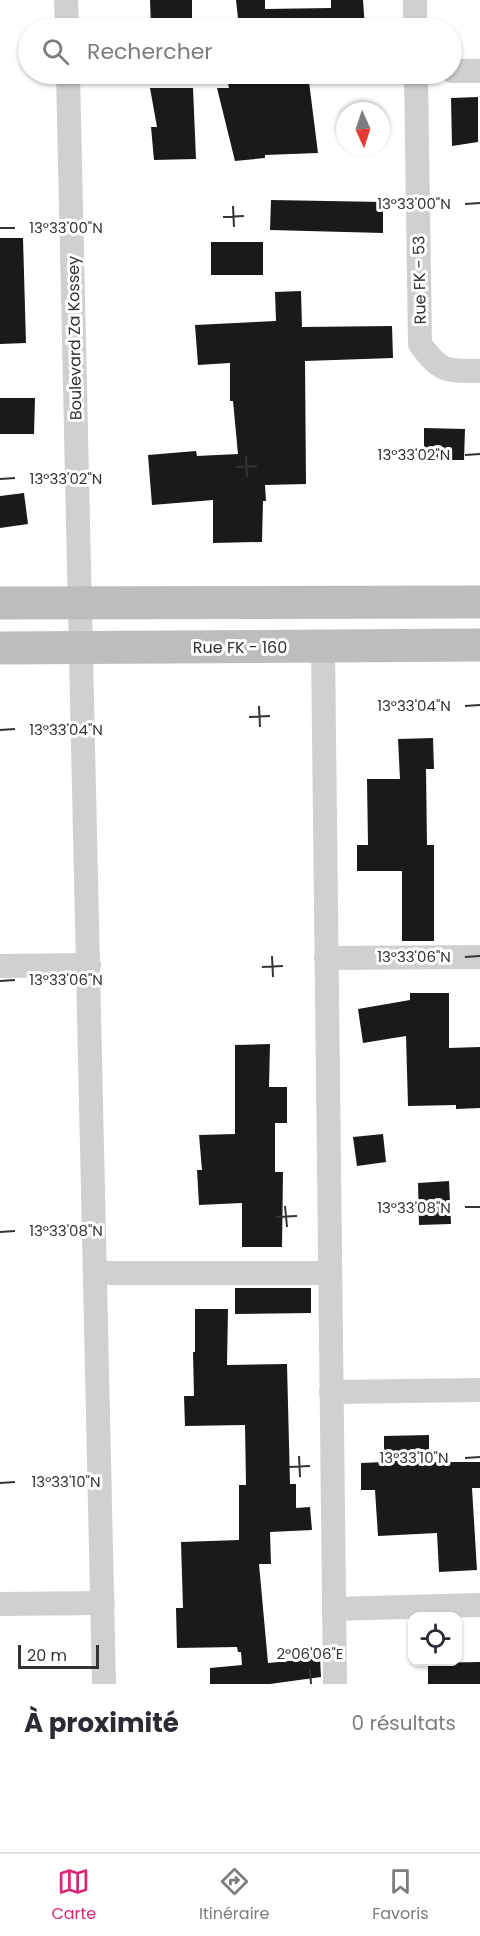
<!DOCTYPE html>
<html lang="fr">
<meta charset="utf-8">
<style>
:root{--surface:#fff;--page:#f2f2f3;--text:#2b2b33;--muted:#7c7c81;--line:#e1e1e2;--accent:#db2777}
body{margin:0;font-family:Poppins,sans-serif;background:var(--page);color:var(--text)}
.controls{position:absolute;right:18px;bottom:18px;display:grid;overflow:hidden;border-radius:12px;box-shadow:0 2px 4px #0004}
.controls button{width:54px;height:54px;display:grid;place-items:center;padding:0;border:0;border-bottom:2px solid var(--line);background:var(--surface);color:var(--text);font:30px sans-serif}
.compass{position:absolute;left:336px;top:102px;width:54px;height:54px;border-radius:50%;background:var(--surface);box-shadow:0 2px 4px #0004;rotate:177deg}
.scale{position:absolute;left:18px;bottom:15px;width:81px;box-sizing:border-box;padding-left:6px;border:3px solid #333;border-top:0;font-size:16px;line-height:21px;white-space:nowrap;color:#333;-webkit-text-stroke:4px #fff;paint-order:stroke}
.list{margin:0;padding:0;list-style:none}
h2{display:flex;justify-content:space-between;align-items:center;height:78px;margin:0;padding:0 24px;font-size:26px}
h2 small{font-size:20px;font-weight:400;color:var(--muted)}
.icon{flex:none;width:33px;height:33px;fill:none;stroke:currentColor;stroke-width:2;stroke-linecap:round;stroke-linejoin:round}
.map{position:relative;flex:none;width:480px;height:1684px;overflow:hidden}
.search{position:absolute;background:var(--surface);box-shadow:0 2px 4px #0004;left:18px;right:18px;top:18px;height:66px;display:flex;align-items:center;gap:15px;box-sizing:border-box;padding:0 21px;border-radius:33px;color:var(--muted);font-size:22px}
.sheet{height:168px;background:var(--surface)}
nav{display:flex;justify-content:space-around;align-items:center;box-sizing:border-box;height:84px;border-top:2px solid var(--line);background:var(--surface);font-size:16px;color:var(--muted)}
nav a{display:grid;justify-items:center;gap:3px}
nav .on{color:var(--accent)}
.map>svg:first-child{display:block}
</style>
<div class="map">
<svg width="480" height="1684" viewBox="0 0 480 1684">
<rect width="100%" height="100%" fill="#fff"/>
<g fill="#1a1a1a">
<polygon points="150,0 192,0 192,28 151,28"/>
<polygon points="236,0 265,0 265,9 331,8 331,0 363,0 365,28 239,28"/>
<polygon points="226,74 308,74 318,153 265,155 265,158 235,161 217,88 229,88"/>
<polygon points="150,88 193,88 196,159 154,160 151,127 157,127"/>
<polygon points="478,97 478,142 452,146 451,98"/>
<polygon points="271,200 383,202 383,233 270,230"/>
<polygon points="0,238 23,238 26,343 0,344"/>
<rect x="211" y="242" width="52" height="33"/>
<polygon points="301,291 302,327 392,326 393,358 305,361 306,484 265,485 266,501 263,501 262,542 213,543 213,500 152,505 148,455 196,451 197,456 238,454 233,401 230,401 230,363 198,365 195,325 276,321 275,292"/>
<polygon points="0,398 35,398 34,434 0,434"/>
<polygon points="424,428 465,429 464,460 424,460"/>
<polygon points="24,493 28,524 0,528 0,496"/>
<polygon points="433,738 434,769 426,769 427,845 434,845 434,941 402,941 402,871 357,871 357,845 368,845 367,779 400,779 398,739"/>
<polygon points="410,993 449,993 449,1048 480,1047 480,1108 456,1109 456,1105 408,1106 406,1036 363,1043 358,1009 410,1000"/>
<polygon points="270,1044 269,1087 287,1087 287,1123 275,1123 275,1172 283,1172 282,1247 242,1247 242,1203 199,1205 197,1170 202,1170 199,1135 235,1134 235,1045"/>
<polygon points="383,1134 386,1162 357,1166 353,1137"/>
<polygon points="449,1181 451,1224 419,1225 418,1183"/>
<polygon points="235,1288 311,1288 311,1313 235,1314"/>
<polygon points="195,1309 228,1309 227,1365 287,1364 290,1484 296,1484 296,1508 310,1507 312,1530 270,1532 271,1564 259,1564 268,1663 320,1658 321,1677 270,1684 210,1684 210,1668 242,1665 241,1652 238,1652 237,1647 177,1648 176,1608 183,1608 181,1542 239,1540 239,1485 246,1485 245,1425 185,1426 184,1396 194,1396 193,1352 195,1352"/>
<polygon points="429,1435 429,1462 480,1462 480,1488 472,1488 477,1570 439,1572 437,1533 378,1536 375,1490 361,1490 361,1463 384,1462 384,1436"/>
<polygon points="480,1662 480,1684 428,1684 428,1663"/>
</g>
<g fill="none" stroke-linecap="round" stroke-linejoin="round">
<g stroke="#d0d0d0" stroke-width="24">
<polyline points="66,0 67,28"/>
<polyline points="415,0 415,28"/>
<polyline points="452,71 480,71"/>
<polyline points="68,74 104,1684"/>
<path d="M416,74l4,270c20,28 26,27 60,27"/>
<polyline points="323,647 335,1684"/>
<polyline points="326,958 480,957"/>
<polyline points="0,966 89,965"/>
<polyline points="95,1273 330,1273"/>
<polyline points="331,1392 480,1390"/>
<polyline points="0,1604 103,1603"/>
<polyline points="334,1609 480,1605"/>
</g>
<g stroke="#bdbdbd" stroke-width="33">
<polyline points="0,603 480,602"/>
<polyline points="0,648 480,645"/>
</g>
</g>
<path fill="none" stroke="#333" stroke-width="2" d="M465,204l15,-1M233,206l1,21M223,217l21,-1M0,228h15M465,455l15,-1M246,456l1,21M236,467l21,-1M0,479l15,-1M259,706l1,21M465,706l15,-1M249,717l21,-1M0,730l15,-1M272,956l1,21M465,957l15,-1M262,967l21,-1M0,981l15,-1M285,1206l2,21M465,1207h15M276,1217l21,-1M0,1232l15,-1M299,1456l1,21M465,1458l15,-1M289,1467l21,-1M0,1483l15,-1M310,1669l1,15"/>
<g text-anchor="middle" stroke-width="6" stroke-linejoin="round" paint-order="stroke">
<g font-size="16" fill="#333" stroke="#fff">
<text transform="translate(419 280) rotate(-91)" y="6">Rue FK - 53</text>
<text transform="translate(74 338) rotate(-91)" y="6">Boulevard Za Kossey</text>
<text x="240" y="653">Rue FK - 160</text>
</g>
</g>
<g font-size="15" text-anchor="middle" fill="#333" stroke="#fff" stroke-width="6" stroke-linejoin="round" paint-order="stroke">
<text x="414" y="209">13°33'00"N</text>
<text x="66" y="233">13°33'00"N</text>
<text x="414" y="460">13°33'02"N</text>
<text x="66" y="484">13°33'02"N</text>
<text x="414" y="711">13°33'04"N</text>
<text x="66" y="735">13°33'04"N</text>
<text x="414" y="962">13°33'06"N</text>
<text x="66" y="985">13°33'06"N</text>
<text x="414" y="1213">13°33'08"N</text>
<text x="66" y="1236">13°33'08"N</text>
<text x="414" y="1463">13°33'10"N</text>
<text x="66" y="1487">13°33'10"N</text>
<text x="310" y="1659">2°06'06"E</text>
</g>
</svg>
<div class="controls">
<button><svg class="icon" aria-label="locate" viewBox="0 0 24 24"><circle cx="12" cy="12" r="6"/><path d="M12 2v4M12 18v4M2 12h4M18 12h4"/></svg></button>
</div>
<svg class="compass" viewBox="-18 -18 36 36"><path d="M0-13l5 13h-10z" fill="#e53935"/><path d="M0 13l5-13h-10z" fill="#7c7c81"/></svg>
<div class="scale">20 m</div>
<div class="search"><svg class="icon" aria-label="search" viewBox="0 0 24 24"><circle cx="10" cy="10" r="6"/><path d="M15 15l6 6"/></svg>Rechercher</div>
</div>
<section class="sheet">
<h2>À proximité<small>0 résultats</small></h2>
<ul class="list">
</ul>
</section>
<nav>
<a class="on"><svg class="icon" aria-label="map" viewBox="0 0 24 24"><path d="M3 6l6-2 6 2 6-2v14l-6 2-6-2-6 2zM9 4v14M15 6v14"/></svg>Carte</a>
<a><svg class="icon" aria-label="directions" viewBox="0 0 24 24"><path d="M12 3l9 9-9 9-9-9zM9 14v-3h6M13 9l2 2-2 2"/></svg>Itinéraire</a>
<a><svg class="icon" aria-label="saved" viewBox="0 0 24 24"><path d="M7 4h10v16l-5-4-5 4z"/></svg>Favoris</a>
</nav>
